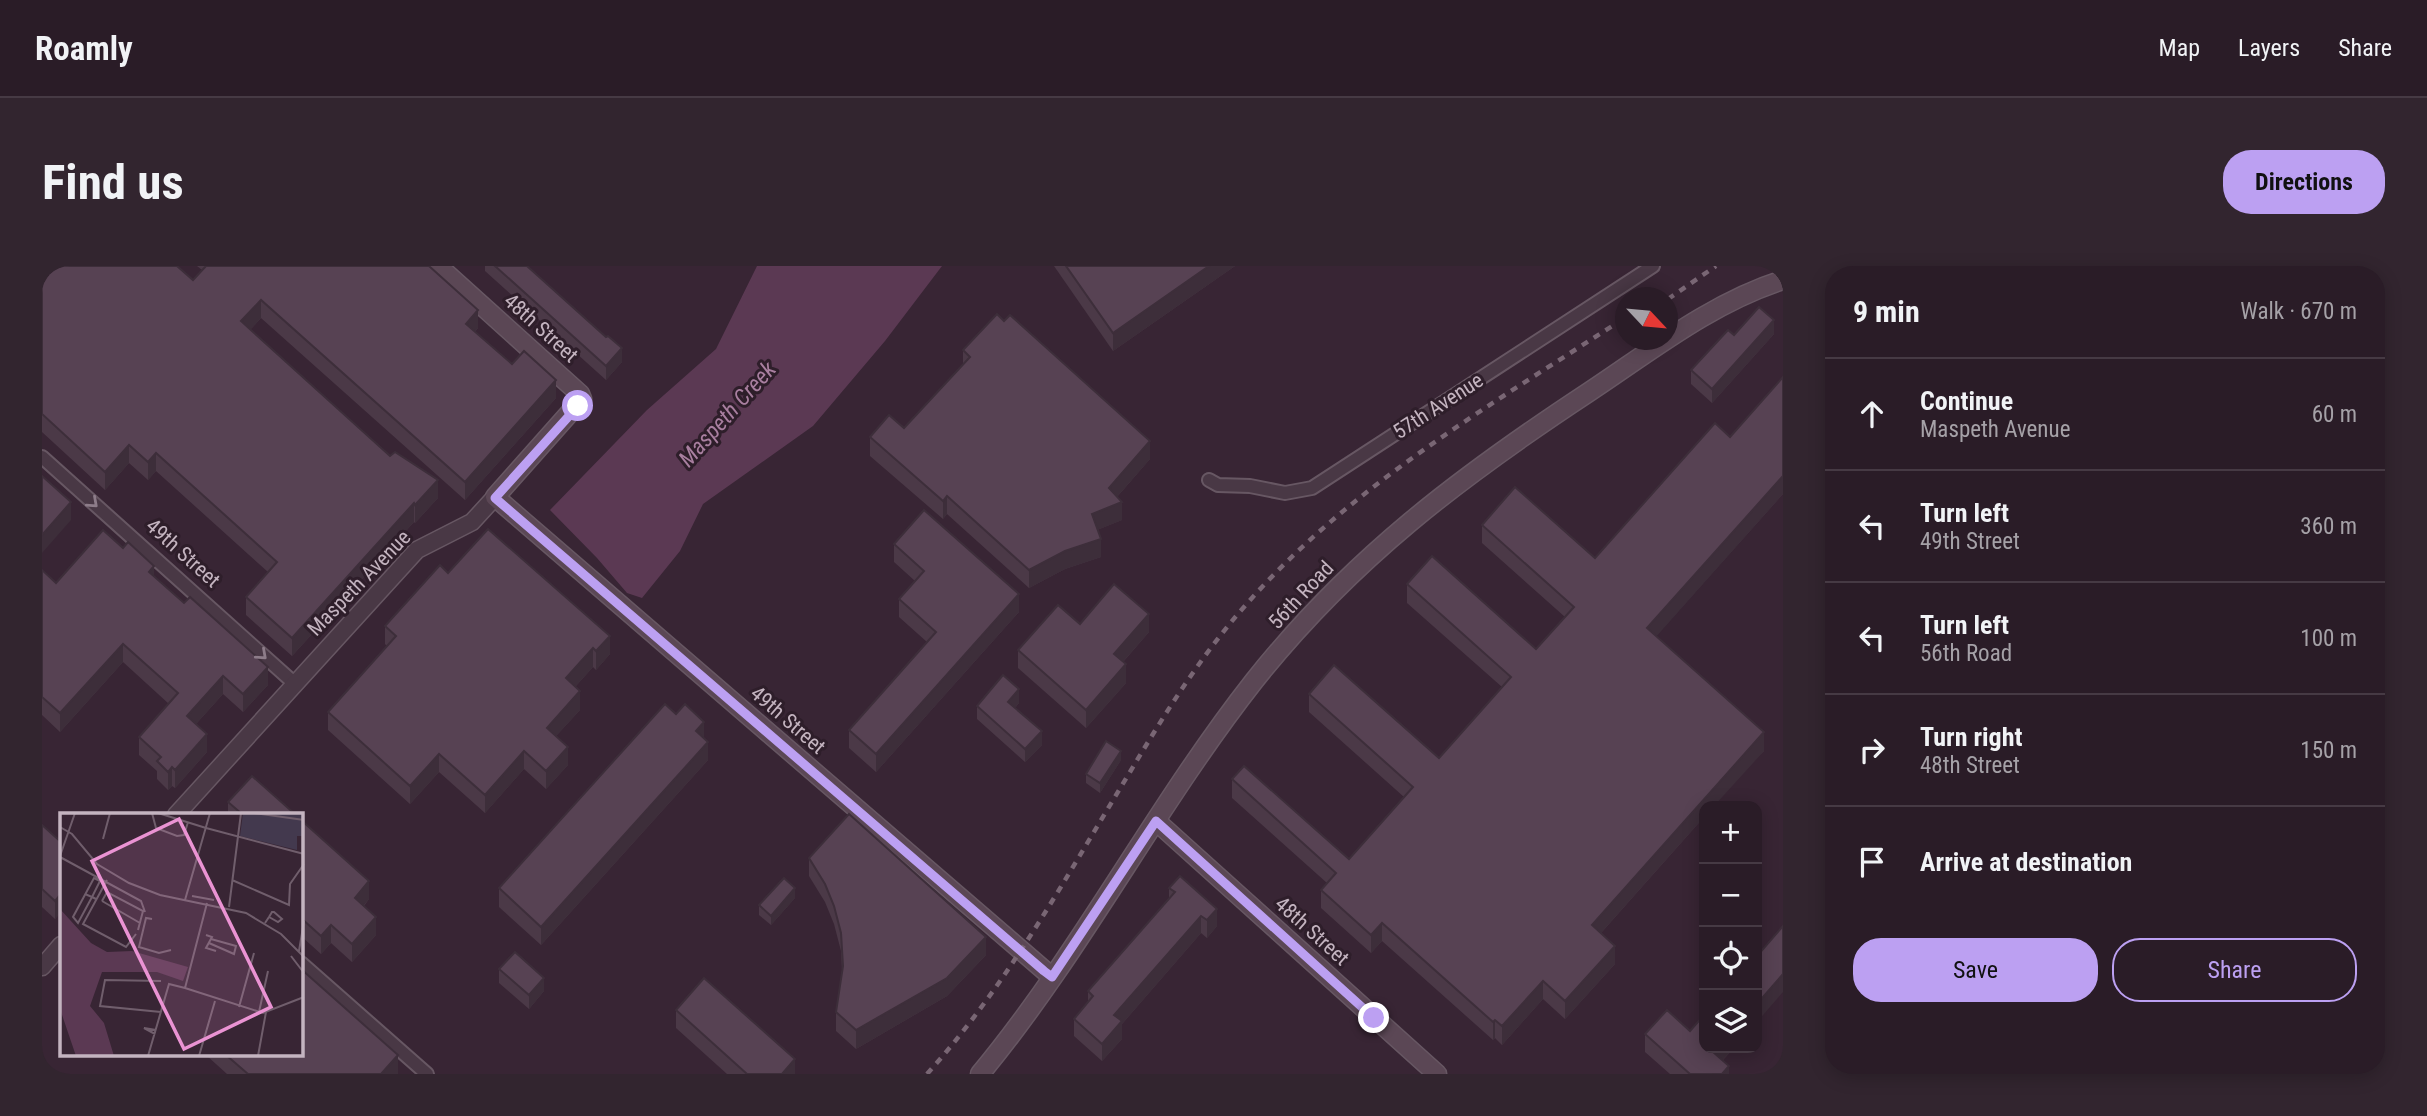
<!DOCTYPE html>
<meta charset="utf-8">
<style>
:root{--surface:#2a1c27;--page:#32252f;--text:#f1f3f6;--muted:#a5a1a7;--line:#463a44;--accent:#bca0f2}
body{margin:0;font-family:"Roboto Condensed",sans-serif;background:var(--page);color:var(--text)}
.controls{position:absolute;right:21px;bottom:21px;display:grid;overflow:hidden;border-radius:14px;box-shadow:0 4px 18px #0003}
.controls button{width:63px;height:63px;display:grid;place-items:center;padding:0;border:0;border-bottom:2px solid var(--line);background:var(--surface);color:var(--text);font:35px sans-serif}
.compass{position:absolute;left:1573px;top:21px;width:63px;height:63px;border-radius:50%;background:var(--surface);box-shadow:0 4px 18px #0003;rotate:116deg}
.stop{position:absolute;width:21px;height:21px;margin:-16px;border:5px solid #bca0f2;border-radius:50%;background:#fff}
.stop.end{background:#bca0f2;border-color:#fff;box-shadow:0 2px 7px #0008}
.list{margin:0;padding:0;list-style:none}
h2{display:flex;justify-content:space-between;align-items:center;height:91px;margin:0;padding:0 28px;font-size:30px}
h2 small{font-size:23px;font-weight:400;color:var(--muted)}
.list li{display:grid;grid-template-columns:46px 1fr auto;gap:21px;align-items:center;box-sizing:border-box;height:112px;padding:0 28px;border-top:2px solid var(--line)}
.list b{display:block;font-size:26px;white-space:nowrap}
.list p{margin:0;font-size:23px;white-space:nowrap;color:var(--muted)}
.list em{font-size:23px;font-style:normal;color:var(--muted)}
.actions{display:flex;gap:14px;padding:21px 28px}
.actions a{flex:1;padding:16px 0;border:2px solid var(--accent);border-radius:28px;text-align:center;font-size:24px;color:var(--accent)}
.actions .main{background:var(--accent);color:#111}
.icon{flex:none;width:38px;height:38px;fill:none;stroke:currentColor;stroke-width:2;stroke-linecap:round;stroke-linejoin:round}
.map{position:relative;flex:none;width:1741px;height:808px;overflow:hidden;border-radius:28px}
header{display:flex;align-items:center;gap:42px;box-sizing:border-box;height:98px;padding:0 35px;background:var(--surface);border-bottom:2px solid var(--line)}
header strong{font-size:33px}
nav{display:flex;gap:38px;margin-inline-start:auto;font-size:24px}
.intro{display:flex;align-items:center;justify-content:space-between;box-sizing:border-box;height:168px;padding:0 42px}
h1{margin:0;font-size:49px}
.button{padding:18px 32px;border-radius:28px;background:var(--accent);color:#111;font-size:24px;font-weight:700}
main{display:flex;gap:42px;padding:0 42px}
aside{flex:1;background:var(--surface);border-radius:28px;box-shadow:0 4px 18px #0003}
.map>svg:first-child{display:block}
</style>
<header>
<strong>Roamly</strong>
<nav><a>Map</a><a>Layers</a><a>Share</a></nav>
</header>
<div class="intro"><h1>Find us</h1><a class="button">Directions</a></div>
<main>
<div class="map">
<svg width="1741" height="808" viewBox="0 0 1741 808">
<rect width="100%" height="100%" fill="#382534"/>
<polygon fill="#5b3953" points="715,0 900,0 843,75 771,160 661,238 638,285 600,332 585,327 555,292 508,244 605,144 674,83"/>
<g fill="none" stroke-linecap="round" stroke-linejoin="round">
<g stroke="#675763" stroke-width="16">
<g id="minor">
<polyline points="0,191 252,417"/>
<polyline points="1167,214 1176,219 1208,220 1243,227 1270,222 1611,0"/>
<polyline points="259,697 385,808"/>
<polyline points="1739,808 1741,805"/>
</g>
</g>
<g stroke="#675763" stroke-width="19">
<g id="tertiary">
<polyline points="134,549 375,284 430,256 453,231"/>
<polyline points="0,701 19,679"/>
</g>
</g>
<g stroke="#675763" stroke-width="21">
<g id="secondary">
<polyline points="396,0 538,128 540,133 453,231 1010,711"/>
<polyline points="1114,555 1395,808"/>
<path d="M938,808c102,-123 175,-267 274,-393 97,-122 206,-204 335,-289 62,-41 122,-89 194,-112"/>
</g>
</g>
<use href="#minor" stroke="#493845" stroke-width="12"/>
<use href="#tertiary" stroke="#493845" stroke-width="16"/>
<use href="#secondary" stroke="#5b4755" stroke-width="18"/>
<g stroke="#796674" stroke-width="4.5" stroke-dasharray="7 7" stroke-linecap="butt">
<polyline points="1626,33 1674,0"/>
<path d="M885,808c82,-91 140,-199 203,-302 34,-57 70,-115 114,-165 105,-121 249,-203 382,-290"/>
</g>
</g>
<g fill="#4b3947">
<polygon points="0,0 151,14 160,4 155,0 387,0 436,62 433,66 470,98 514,132 423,234 219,52 208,64 396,232 373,257 372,256 250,390 204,349 204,331 226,306 114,205 106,214 87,197 63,224 0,166"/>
<polygon points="443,0 485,0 580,96 564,114 443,5"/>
<polygon points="1012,0 1193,0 1071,85"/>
<polygon points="1732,68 1670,137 1649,118 1649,104 1692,69"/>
<polygon points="921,84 1108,193 1075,231 1080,254 1055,264 1059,291 1023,303 987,322 905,248 901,253 828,190 828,171 862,162 921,99"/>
<polygon points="1741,111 1741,228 1614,370 1722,485 1662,540 1662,551 1559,667 1573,698 1523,753 1501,733 1460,779 1453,772 1451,774 1340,675 1329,687 1279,642 1279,624 1285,617 1190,532 1190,513 1307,593 1362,531 1267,446 1267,428 1397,492 1460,421 1365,337 1365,318 1494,383 1523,351 1440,277 1440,259 1553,292 1688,171"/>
<polygon points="852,278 977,346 834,506 807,482 807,464 885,376 857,351 857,333 873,315 852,296"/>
<polygon points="0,304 14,317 112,311 226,419 201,446 181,428 154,458 165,486 133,522 130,520 126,524 115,513 115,505 97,489 97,471 127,438 81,396 18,466 0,449"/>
<polygon points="406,307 568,388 554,404 551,401 533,421 538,444 514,470 526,499 504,523 482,503 443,547 397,506 368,538 286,464 286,446 345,380 343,378 343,360"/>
<polygon points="1038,358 1107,366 1081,396 1084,417 1044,462 976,402 976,384"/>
<polygon points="977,437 973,442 1000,479 983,496 935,453 935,440"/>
<polygon points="662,473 666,494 499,679 457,641 457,622"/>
<polygon points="1079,494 1058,527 1044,517 1044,508"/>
<polygon points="186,536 254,549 186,549"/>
<polygon points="259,554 327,633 322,640 334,669 310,696 289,677 279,688 259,670"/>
<polygon points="0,559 19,576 19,646 13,653 0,641"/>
<polygon points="767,592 944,689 905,730 814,783 794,765 794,746 800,705 799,685 792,658 783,636 767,610"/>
<polygon points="1127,622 1175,660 1165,672 1159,667 1080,758 1080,773 1060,795 1032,770 1032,753 1046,737 1046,725 1127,632"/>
<polygon points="753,632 729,659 717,649 717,639"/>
<polygon points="457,703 502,725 487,743 457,717"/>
<polygon points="634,744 753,808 685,808 634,762"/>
<polygon points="1648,765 1692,782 1681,794 1687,808 1628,808 1603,786 1603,768"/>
<polygon points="164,789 259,789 356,808 185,808"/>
</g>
<g fill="#3d2e3a">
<polygon points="1167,0 1193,0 1071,85 1071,67"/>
<polygon points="219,34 219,52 199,74 199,55"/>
<polygon points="436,44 436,62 424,76 424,58"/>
<polygon points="1732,54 1732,68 1670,137 1670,123"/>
<polygon points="580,82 580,96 564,114 564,100"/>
<polygon points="514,114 514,132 423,234 423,216"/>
<polygon points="1108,175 1108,193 1067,240 1067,222"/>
<polygon points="87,179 87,197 63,224 63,206"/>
<polygon points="114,187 114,205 106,214 106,196"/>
<polygon points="1741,210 1741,228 1605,381 1605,362"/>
<polygon points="396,214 396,232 373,257 373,239"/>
<polygon points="905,230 905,248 901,253 901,235"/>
<polygon points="29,236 29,254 0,287 0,269"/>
<polygon points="1080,236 1080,254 1050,266 1050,248"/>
<polygon points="372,237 372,256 250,390 250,372"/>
<polygon points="1059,273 1059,291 1023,303 987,322 987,304 1023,285"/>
<polygon points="112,300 112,318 107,306"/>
<polygon points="977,328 977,346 834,506 834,488"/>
<polygon points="1107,348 1107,366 1072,406 1072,388"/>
<polygon points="568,370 568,388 554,404 554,385"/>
<polygon points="81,378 81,396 18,466 18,447"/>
<polygon points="551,382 551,401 524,431 524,412"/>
<polygon points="1084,398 1084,417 1044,462 1044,444"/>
<polygon points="226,401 226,419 201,446 201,428"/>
<polygon points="181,410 181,428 145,468 145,450"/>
<polygon points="977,423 977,437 966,450 966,436"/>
<polygon points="538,425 538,444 505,480 505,462"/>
<polygon points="662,456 662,474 654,465"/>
<polygon points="1000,465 1000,479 983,496 983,483"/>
<polygon points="1722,466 1722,485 1672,540 1662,540 1662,551 1550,677 1550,659"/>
<polygon points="165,468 165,486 133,522 133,504"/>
<polygon points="666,476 666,494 499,679 499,661"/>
<polygon points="526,481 526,499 504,523 504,505"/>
<polygon points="482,485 482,503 443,547 443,529"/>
<polygon points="1079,485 1079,494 1058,527 1058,517"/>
<polygon points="397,488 397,506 368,538 368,520"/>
<polygon points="130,501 130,520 126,524 126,506"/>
<polygon points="327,615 327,633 313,650 313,632"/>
<polygon points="753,622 753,632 729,659 729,650"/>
<polygon points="19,628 19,646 13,653 13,635"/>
<polygon points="1175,643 1175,660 1165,672 1165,654"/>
<polygon points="1159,650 1159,667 1080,758 1080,773 1060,795 1060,778 1072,749"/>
<polygon points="334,651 334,669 310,696 310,678"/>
<polygon points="1340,657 1340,675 1329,687 1329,669"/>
<polygon points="289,659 289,677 279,688 279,670"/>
<polygon points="944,671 944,689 905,730 814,783 814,764"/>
<polygon points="1573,680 1573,698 1523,753 1523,735"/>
<polygon points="1741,708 1741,726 1715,756 1715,738"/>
<polygon points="502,712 502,725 487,743 487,729"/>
<polygon points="1501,715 1501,733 1460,779 1460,760"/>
<polygon points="1453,754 1453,772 1451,774 1451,756"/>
<polygon points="1675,782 1692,782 1671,804 1671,786"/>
<polygon points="356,789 356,808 339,808"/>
<polygon points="753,793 753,808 740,808"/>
<polygon points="1687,800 1687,808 1680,808"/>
</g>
<g fill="#574253" stroke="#3d2e3a" stroke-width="2">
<polygon points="0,0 135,0 151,14 164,0 387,0 436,44 424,58 470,98 482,85 514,114 423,216 219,34 199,55 348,190 353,186 396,214 373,239 372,237 250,372 204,331 235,296 114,187 106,196 87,179 63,206 0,148"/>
<polygon points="453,0 485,0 564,71 566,70 580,82 564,100"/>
<polygon points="1024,0 1167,0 1071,67"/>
<polygon points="1717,41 1732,54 1670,123 1649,104 1686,64 1692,69"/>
<polygon points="955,48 962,55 968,49 1108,175 1067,222 1080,236 1050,248 1059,273 1023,285 987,304 905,230 901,235 828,171 847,149 862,162 928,91 921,84"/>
<polygon points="1741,111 1741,210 1605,362 1722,466 1550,659 1573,680 1523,735 1501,715 1460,760 1453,754 1451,756 1340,657 1329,669 1279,624 1294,607 1190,513 1202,500 1307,593 1371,521 1267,428 1292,399 1397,492 1469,411 1365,318 1390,290 1494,383 1532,341 1440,259 1473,221 1553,292 1673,157 1688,171"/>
<polygon points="0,210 29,236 0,269"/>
<polygon points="882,244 977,328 834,488 807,464 894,366 857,333 882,305 852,278"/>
<polygon points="446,263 568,370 554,385 551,382 524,412 538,425 505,462 526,481 504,505 482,485 443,529 397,488 368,520 286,446 354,370 343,360 398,299 406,307"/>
<polygon points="61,264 81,282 86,276 112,300 107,306 142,337 148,331 226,401 201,428 181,410 145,450 165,468 133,504 130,501 126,506 115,495 119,491 97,471 136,427 81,378 18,447 0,431 0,304 14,317"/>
<polygon points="1072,318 1107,348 1072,388 1084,398 1044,444 976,384 1016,339 1038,358"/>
<polygon points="961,409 977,423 966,436 1000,465 983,483 935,440"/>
<polygon points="623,438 634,448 643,438 662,456 654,465 666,476 499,661 457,622"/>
<polygon points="1064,475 1079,485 1058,517 1044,508"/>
<polygon points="210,510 254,549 198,549 200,548 186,536"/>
<polygon points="807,548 944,671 905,712 814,764 794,746 801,700 799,667 792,640 783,618 767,592"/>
<polygon points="259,554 327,615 313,632 334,651 310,678 289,659 279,670 259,652"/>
<polygon points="0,559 19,576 19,628 13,635 0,623"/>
<polygon points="1138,610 1175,643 1165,654 1159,650 1072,749 1080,755 1060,778 1032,753 1051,730 1046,725 1133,626 1127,622"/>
<polygon points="742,612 753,622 729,650 717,639"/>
<polygon points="1741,660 1741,708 1715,738 1715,690"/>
<polygon points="473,686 502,712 487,729 457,703"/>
<polygon points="259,703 356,789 339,808 206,808 184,789 259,789"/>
<polygon points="662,712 753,793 740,808 705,808 634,744"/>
<polygon points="1625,744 1648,765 1662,749 1662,782 1675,782 1671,786 1687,800 1680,808 1648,808 1603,768"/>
</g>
<defs><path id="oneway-chevron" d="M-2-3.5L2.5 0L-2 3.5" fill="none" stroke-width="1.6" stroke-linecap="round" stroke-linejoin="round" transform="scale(1.75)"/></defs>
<g stroke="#8d7c89">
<use href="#oneway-chevron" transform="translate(51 237) rotate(42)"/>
<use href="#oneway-chevron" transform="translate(220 389) rotate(42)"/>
</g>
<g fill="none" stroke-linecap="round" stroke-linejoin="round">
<polyline stroke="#bca0f2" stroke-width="9" points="536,140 453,232 1002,705 1010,711 1114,555 1332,752"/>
</g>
<g text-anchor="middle" stroke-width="6" stroke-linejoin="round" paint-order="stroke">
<g font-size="21" fill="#c4b4c0" stroke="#2e1e2a">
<text transform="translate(499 62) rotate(42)" y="7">48th Street</text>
<text transform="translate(1396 140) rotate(-33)" y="7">57th Avenue</text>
<text transform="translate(141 287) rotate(42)" y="7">49th Street</text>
<text transform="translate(317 317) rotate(-46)" y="7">Maspeth Avenue</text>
<text transform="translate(1259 329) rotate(-47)" y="7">56th Road</text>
<text transform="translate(746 454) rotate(41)" y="7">49th Street</text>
<text transform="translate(1270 665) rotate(42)" y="7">48th Street</text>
</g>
<g font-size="23" font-style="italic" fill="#a97fa0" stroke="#2e1e2a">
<text transform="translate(685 148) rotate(-48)" y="8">Maspeth Creek</text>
</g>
</g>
<g transform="translate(18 547)">
<rect width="243" height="243" fill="#382534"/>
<path d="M183,0h60v23h-6v14l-57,-14z" fill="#43394e"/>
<path d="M0,96l31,34 16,9 25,-1 56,16 -5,14 -26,-9h-55l-12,34 14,17 10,33h-38l-16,-47z" fill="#5b3953"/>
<path fill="none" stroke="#705e6c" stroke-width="2" d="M92,0l4,15 21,8 7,-1 4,-13M98,0l48,15M194,0l50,7M0,14l12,7 25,30 32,19 31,12 86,18 35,21 23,23M146,15l98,26M43,26l7,-26M0,43l15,-43M0,44l81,44 4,11M47,67l-24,44 43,23 10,-13M172,67l57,25 1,-21 14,-20M25,81l7,3 -14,26 -5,-6 21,-39 6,3 -8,16 4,2M132,83l22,4M125,87l25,-87M42,88l5,-9 36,19 -5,19M42,88l38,22M169,94l12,-94M92,106l-6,-1 -7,29 20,6 12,-3M205,110l4,-6 3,-5h2l8,7 -4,3 -9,-5M146,122l6,2 -6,11 10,3M149,130l25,11 2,-8 -25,-7M239,138l5,-30M231,143l13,17M125,175l78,25 41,-16M179,194l15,-54M101,199l-61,-6 5,-26 56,1M199,199l9,-41M95,221l-11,-6 12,2M88,243l21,-72 16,4 22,-85M139,243l16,-55M198,243l8,-44"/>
<path fill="#ea93d3" fill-opacity="0.15" stroke="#ea93d3" stroke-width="3.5" d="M119,6l92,188 -87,42 -92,-188z"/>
<rect width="243" height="243" fill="none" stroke="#c4b4c0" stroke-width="3.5"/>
</g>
</svg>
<div class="controls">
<button>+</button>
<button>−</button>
<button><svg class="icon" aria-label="locate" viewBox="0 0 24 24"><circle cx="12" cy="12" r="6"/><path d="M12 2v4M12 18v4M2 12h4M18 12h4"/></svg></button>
<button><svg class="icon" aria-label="layers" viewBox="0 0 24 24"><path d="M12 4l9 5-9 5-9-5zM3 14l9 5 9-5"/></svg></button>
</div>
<svg class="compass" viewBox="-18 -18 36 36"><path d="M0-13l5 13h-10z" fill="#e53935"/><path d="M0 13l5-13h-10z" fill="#a5a1a7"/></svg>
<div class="stop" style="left:536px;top:140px"></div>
<div class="stop end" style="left:1332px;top:752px"></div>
</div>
<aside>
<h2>9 min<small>Walk · 670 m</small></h2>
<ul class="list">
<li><svg class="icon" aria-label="ahead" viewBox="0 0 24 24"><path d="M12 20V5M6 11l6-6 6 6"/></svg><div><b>Continue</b><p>Maspeth Avenue</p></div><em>60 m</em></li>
<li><svg class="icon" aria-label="left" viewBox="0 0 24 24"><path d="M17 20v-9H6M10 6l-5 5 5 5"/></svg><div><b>Turn left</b><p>49th Street</p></div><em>360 m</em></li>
<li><svg class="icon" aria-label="left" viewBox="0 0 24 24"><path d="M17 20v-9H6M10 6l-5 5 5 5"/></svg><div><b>Turn left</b><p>56th Road</p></div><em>100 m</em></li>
<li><svg class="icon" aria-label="right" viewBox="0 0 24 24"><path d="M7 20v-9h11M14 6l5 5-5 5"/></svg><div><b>Turn right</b><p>48th Street</p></div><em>150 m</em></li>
<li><svg class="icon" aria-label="arrive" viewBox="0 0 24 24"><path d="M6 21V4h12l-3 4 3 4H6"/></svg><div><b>Arrive at destination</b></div></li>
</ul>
<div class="actions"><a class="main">Save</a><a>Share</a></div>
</aside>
</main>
